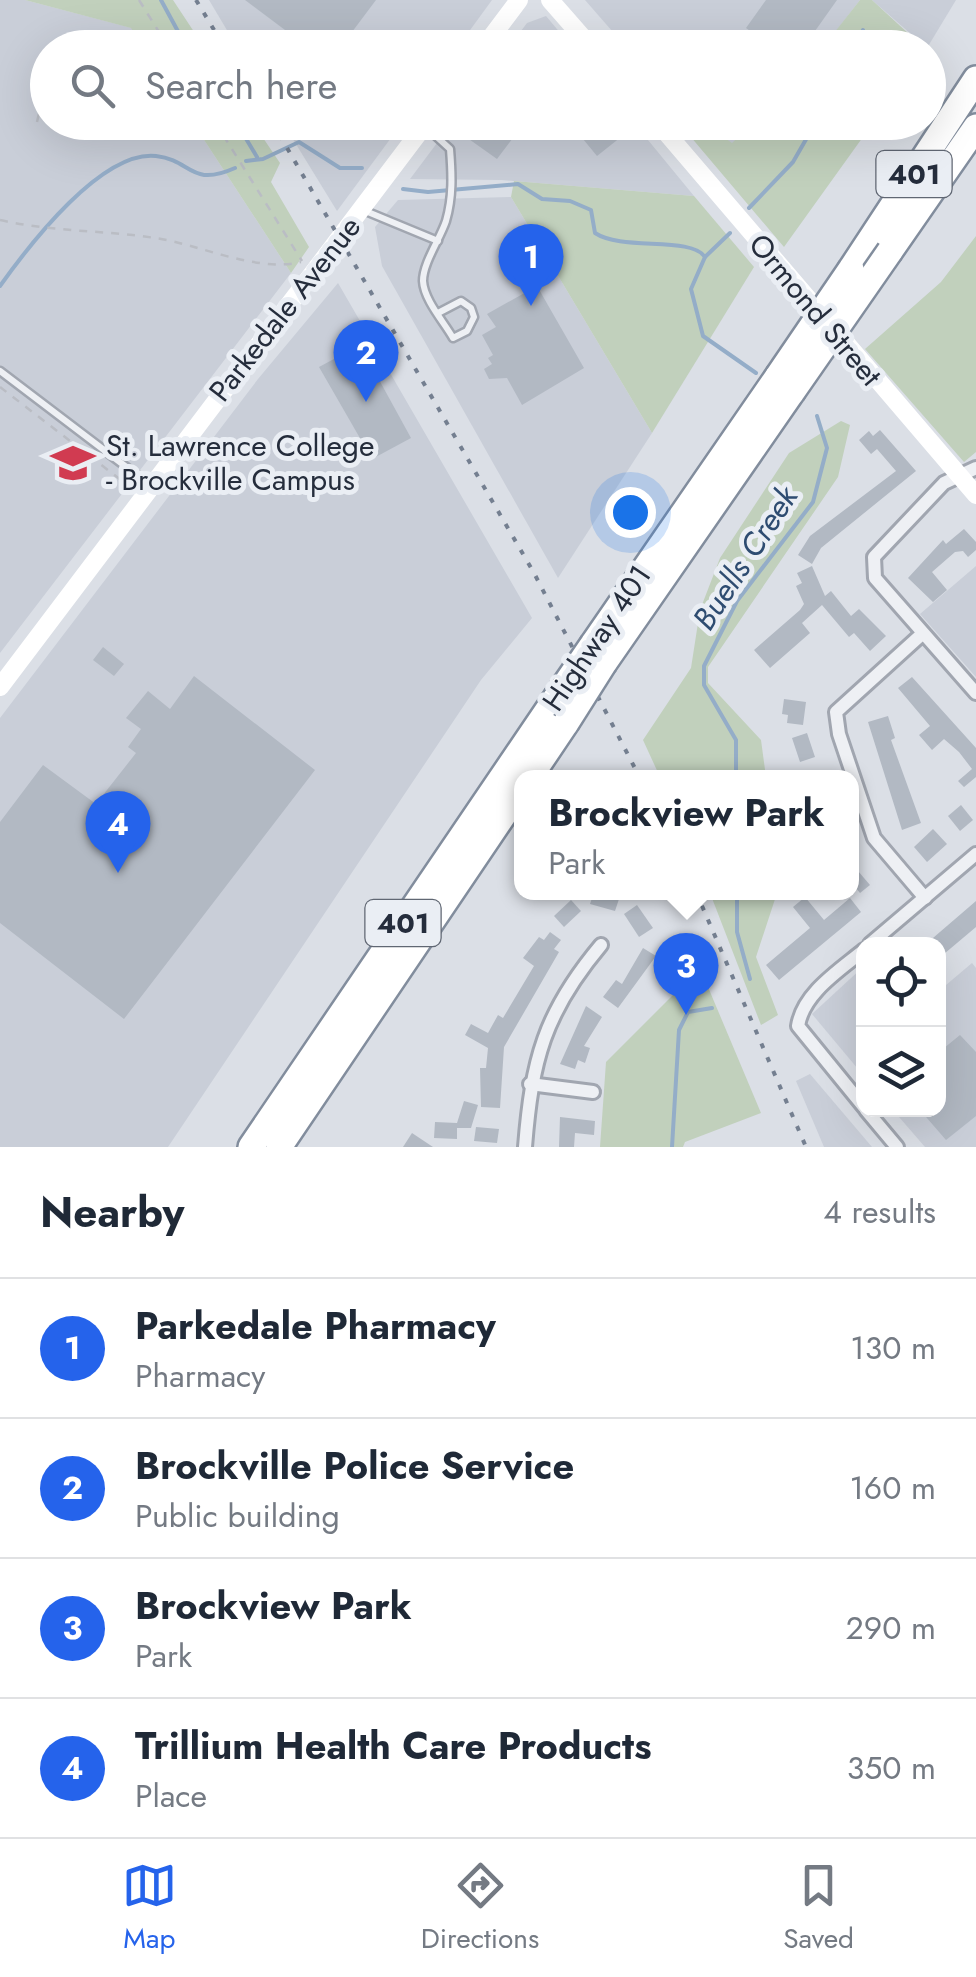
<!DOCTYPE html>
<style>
:root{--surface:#fff;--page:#f6f6f7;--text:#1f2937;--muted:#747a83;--line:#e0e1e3;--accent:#2563eb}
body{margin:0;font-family:Jost,sans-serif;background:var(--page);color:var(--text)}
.controls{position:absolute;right:30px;bottom:30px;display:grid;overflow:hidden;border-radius:20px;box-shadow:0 10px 40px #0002}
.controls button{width:90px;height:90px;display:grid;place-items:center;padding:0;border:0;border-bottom:2px solid var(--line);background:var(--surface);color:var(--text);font:50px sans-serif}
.you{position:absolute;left:630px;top:512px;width:35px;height:35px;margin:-25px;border:8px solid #fff;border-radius:50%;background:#1a73e8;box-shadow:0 0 0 15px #1a73e833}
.badge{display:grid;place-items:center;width:65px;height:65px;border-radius:50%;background:var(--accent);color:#fff;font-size:32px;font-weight:700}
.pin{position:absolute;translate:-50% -82px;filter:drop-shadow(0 2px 5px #0008)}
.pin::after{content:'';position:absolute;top:52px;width:35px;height:30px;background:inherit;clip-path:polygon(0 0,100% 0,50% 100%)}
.popup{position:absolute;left:514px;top:770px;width:345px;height:130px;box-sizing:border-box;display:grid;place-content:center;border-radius:20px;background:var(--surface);filter:drop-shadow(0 2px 8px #0005);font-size:32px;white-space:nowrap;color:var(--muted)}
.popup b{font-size:38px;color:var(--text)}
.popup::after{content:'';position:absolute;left:50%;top:100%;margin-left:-20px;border:20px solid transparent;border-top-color:var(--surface)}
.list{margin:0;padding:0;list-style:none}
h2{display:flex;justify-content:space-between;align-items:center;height:130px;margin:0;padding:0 40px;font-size:42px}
h2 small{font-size:32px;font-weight:400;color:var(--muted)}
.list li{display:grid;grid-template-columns:65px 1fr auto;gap:30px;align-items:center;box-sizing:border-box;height:140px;padding:0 40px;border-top:2px solid var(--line)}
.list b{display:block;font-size:38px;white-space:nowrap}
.list p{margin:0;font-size:32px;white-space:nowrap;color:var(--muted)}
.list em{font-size:32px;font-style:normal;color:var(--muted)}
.icon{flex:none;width:55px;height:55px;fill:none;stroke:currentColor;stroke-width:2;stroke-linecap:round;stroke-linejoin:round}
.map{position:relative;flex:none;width:976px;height:1147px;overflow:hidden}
.search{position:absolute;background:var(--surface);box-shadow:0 10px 40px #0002;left:30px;right:30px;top:30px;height:110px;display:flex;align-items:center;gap:25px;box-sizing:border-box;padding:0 35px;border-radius:55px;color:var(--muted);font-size:38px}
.sheet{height:690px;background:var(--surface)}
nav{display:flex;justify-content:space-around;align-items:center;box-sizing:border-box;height:140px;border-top:2px solid var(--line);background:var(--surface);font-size:28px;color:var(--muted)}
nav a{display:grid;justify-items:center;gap:5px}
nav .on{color:var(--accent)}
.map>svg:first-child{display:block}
</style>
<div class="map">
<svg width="976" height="1147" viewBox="0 0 976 1147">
<rect width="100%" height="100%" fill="#dbdfe6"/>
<g fill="#c9ced8">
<polygon points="0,0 25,0 132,28 144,47 48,48 48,122 193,123 291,273 0,653"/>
<polygon points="209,0 492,0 457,48 237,47"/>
<polygon points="585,0 860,0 823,48 626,47"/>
<polygon points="872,0 956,0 927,48"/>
<polygon points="546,16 572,47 509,47 527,23"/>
<polygon points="283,123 402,123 337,211"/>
<polygon points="452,123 634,123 694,196 502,180 410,179"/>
<polygon points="704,123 753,123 732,144"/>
<polygon points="511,197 652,433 558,578 382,266 375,227 398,200"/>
<polygon points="338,283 532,618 481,680 168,1147 0,1147 0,718 258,379"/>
<polygon points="976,566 976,677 920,614"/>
<polygon points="972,963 976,968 976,1147 925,1147 893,1110 938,1110 939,991"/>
<polygon points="863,967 864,968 863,1075 812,1014"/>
<polygon points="810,1074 872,1147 824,1147 796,1081"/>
</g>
<g fill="#c1d0bc">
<polygon points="25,0 173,0 204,47 144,47 131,28"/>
<polygon points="860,0 872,0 923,47 823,47"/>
<polygon points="193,123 253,123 280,163 271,182 309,247 291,273"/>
<polygon points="679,123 704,123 732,143 753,123 873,123 784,247"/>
<polygon points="514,181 694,196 754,267 652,433 511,197"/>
<polygon points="976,236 976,452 964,462 865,349 941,282"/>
<polygon points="841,421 850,425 838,477 708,667 708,683 761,740 766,777 660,777 643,740 691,668 700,610 720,558 789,453"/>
<polygon points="710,893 777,893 756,957 778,1015 761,1025"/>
<polygon points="700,968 761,1113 685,1142 683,1147 600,1147 606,1062"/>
</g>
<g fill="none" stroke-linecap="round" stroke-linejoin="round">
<g stroke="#94adc8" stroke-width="4">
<polyline points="161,0 187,48"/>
<polyline points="854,48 863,30"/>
<polyline points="236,122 257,157"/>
<polyline points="246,161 263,159 299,142 340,168 362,168"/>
<path d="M403,189l25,3 90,-8 24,15 28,2 21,9 4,23c27,18 96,3 110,24"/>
<polyline points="749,208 793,162 816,122"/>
<polyline points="730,233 705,257 691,289 703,336 756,373"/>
<path d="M0,286c30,-42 102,-136 156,-130 36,4 34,32 79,12"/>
<polyline points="736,778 736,740 704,685 704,666 737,601 813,502 827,448 817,416"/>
<polyline points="737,892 737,932 750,979"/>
<polyline points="672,1147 679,1030 688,1012 712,1008"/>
</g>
</g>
<g fill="#b2b9c3">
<polygon points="245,0 376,0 340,48 309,48"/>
<polygon points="766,0 837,0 803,48 754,48 761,39 746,28"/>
<polygon points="477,122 525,122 497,159 466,137"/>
<polygon points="569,122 618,122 626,133 597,156"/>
<polygon points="537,286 584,368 522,405 507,378 489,379 484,369 492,364 488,358 493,355 482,335 496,327 487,314"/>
<polygon points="360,345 411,438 372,459 319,367"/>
<polygon points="880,430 916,471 821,548 812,564 798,555 810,536 896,471 877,449 871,454 859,440 869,431 873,436"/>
<polygon points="964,529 976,542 976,550 968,557 963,551 955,552 932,572 947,590 933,602 908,578 943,540 946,544"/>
<polygon points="812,566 825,596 831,591 851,616 859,609 886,636 870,651 854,633 849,637 822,605 802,623 810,633 770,668 754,650 800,610 804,604 796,586 802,583 797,573"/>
<polygon points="103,647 124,664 114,676 93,660"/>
<polygon points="194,676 315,770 124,1019 0,923 0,822 43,765 96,804 136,753 128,747 141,729 126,718 148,691 170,709"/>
<polygon points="912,677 976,748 976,777 964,787 958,781 972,769 959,752 944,739 932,750 919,735 930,726 898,688"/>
<polygon points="784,699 806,702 803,725 787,723 788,715 782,714"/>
<polygon points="888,716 895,738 891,740 921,823 902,830 868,722"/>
<polygon points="807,733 815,757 800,762 792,738"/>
<polygon points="961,805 973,820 960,831 948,816"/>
<polygon points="933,829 947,844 927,862 914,847"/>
<polygon points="858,871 870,885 860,893 851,882"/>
<polygon points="594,892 620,896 615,911 590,904"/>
<polygon points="805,897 824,920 850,898 861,912 779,980 766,965 810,928 793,907"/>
<polygon points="571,900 581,911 564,927 554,916"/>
<polygon points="976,901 976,927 938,959 938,944 926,944"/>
<polygon points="637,905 653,928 639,937 624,914"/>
<polygon points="550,932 561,940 554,949 559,952 504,1047 500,1108 481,1107 480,1068 486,1068 488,1048 465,1035 471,1024 488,1033 498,1015 503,1018 534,966 523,958 539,937 544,940"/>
<polygon points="643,948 656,956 618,1008 603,997 616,980 622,984"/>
<polygon points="586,1006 602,1017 584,1046 590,1048 585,1063 578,1060 575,1069 560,1064"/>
<polygon points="960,1035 976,1052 976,1116 946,1140 920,1110 938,1110 938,1053"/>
<polygon points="464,1101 478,1105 471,1128 457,1128 457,1139 434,1138 435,1122 457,1123"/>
<polygon points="560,1117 595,1121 594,1135 575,1133 574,1147 559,1147"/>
<polygon points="476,1127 499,1129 497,1143 474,1141"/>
<polygon points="412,1133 433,1147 403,1147"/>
</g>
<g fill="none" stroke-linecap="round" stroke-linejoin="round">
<g stroke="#a1a6b0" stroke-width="11">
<g id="lane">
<path d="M425,126l25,23c2,25 3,48 -4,72 -6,18 -23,42 -23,60 1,19 21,41 30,57l14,-7 7,-14 -3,-9 -10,-7 -23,12"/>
<polyline points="363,210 438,241"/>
<polyline points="0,371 150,485"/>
</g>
</g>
<g stroke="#a1a6b0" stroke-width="18">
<g id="street">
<polyline points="976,468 944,483 874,557 875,578 976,693"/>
<polyline points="922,634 836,712 839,734 874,838 925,898"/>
<polyline points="870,944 976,854"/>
<path d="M864,950c-24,20 -61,43 -66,76l66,81"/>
<polyline points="530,1084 593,1092"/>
<polyline points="866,1110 897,1147"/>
<path d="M525,1147c7,-87 19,-134 76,-202"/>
</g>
</g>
<g stroke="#828d9d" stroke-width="30">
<g id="highway">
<polyline points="890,251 976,127"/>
<polyline points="851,269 976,79"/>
<polyline points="593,644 778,376"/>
<polyline points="604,663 792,392"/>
<polyline points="529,778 566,723"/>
<polyline points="251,1147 556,698"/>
<polyline points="279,1147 521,789"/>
</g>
</g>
<g stroke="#babdc4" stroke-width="2.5" stroke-dasharray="8 8" stroke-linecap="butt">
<polyline points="139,0 169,48"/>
<polyline points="37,122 44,91"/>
<polyline points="215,122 302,261"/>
<path d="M0,220c52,12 103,10 155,18 44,6 101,35 146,24"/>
<polyline points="0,387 130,487"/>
</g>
<use href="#lane" stroke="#eef0f4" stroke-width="6"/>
<use href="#street" stroke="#eef0f4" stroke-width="12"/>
<g stroke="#fff" stroke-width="18">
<polyline points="550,0 592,48"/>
<polyline points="483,48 519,0"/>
<polyline points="657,122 976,495"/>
<polyline points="0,687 427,122"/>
</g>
<use href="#highway" stroke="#fff" stroke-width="25"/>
<g stroke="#747f90" stroke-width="4" stroke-dasharray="5 10" stroke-linecap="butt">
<polyline points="196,0 225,48"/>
<polyline points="272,122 534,573 640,778"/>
<polyline points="696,892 806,1147"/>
</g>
<g stroke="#828d9d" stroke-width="30" stroke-linecap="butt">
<g id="highway-bridge">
<polyline points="778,376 851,269"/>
<polyline points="792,392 890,251"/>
<polyline points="556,698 593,644"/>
<polyline points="566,723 604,663"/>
</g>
</g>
<use href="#highway-bridge" stroke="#fff" stroke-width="25"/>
</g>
<defs>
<g id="university-bare" transform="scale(3.45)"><path d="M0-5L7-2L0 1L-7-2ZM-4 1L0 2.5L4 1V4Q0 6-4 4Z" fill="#d13b51" stroke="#eaeef4" stroke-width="2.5" paint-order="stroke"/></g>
</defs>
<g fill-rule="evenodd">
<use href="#university-bare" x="73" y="463"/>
</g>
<g text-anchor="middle" stroke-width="10" stroke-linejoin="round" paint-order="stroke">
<g fill="#eaeef4" stroke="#606773" stroke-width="2.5">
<rect x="876.5" y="151" width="75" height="46" rx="8"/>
<rect x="365.5" y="900" width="75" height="46" rx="8"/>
</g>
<g font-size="28" font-weight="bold" fill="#252d3c">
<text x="914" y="184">401</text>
<text x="403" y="933">401</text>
</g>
<g font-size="30" fill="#252d3c" stroke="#eaeef4">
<text transform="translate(285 309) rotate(-52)" y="10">Parkedale Avenue</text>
<text transform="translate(815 310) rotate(50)" y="10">Ormond Street</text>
<text transform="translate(597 638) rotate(-56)" y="10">Highway 401</text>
</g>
<g font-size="30" fill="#252d3c" stroke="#eaeef4" text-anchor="start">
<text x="106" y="456">St. Lawrence College<tspan x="106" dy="34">- Brockville Campus</tspan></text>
</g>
<g font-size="32" font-style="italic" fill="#2e4c71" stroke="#eaeef4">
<text transform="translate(745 558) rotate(-57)" y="11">Buells Creek</text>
</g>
</g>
</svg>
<div class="controls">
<button><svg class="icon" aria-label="locate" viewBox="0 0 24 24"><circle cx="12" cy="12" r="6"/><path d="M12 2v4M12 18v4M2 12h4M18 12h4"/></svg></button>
<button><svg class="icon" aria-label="layers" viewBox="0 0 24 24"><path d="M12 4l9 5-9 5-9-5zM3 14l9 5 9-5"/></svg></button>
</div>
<div class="you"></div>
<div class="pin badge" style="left:531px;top:306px">1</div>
<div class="pin badge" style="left:366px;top:402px">2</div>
<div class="pin badge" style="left:686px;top:1015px">3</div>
<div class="popup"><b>Brockview Park</b>Park</div>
<div class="pin badge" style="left:118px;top:873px">4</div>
<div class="search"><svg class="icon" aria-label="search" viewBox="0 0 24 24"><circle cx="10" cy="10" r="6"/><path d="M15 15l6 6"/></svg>Search here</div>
</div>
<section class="sheet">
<h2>Nearby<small>4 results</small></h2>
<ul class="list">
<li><span class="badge">1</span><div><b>Parkedale Pharmacy</b><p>Pharmacy</p></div><em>130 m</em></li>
<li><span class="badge">2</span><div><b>Brockville Police Service</b><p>Public building</p></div><em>160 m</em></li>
<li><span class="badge">3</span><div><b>Brockview Park</b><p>Park</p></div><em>290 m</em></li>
<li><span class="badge">4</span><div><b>Trillium Health Care Products</b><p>Place</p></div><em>350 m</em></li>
</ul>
</section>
<nav>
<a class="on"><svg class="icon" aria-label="map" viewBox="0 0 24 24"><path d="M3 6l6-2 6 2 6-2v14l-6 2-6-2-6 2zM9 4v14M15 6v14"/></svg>Map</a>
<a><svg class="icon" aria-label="directions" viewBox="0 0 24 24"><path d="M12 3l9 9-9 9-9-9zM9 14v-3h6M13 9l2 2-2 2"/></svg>Directions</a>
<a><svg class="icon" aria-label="saved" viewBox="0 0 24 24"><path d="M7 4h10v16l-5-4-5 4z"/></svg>Saved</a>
</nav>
